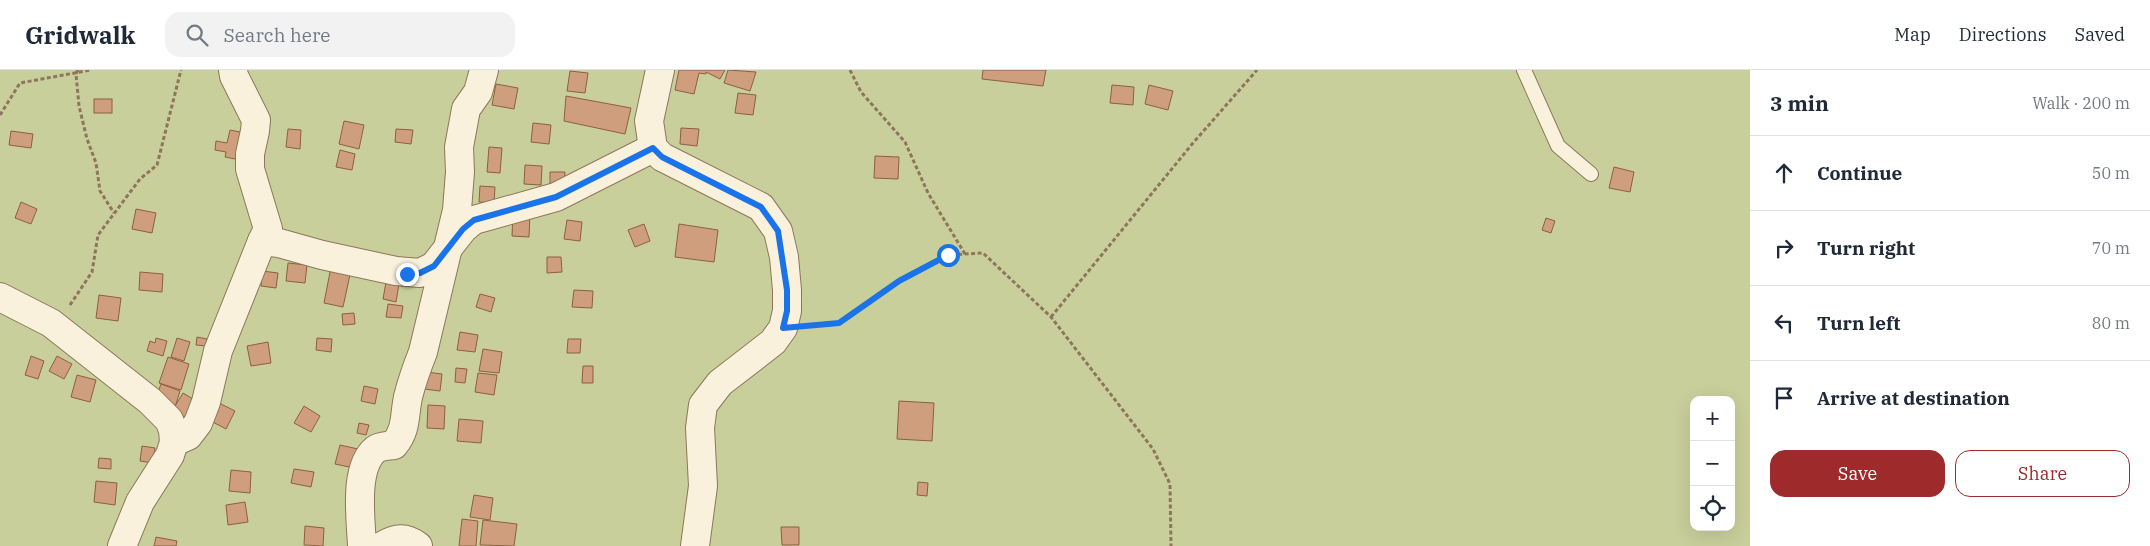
<!DOCTYPE html>
<meta charset="utf-8">
<style>
:root{--surface:#fff;--page:#f2f2f3;--text:#1f2937;--muted:#747a83;--line:#e0e1e3;--accent:#9e2a2b}
body{margin:0;font-family:"IBM Plex Serif",serif;background:var(--page);color:var(--text)}
.controls{position:absolute;right:15px;bottom:15px;display:grid;overflow:hidden;border-radius:10px;box-shadow:0 5px 20px #0002}
.controls button{width:45px;height:45px;display:grid;place-items:center;padding:0;border:0;border-bottom:1px solid var(--line);background:var(--surface);color:var(--text);font:25px sans-serif}
.stop{position:absolute;width:15px;height:15px;margin:-11px;border:4px solid #1a73e8;border-radius:50%;background:#fff}
.stop.end{background:#1a73e8;border-color:#fff;box-shadow:0 1px 5px #0008}
.list{margin:0;padding:0;list-style:none}
h2{display:flex;justify-content:space-between;align-items:center;height:65px;margin:0;padding:0 20px;font-size:21px}
h2 small{font-size:16px;font-weight:400;color:var(--muted)}
.list li{display:grid;grid-template-columns:32px 1fr auto;gap:15px;align-items:center;box-sizing:border-box;height:75px;padding:0 20px;border-top:1px solid var(--line)}
.list b{display:block;font-size:19px;white-space:nowrap}
.list em{font-size:16px;font-style:normal;color:var(--muted)}
.actions{display:flex;gap:10px;padding:15px 20px}
.actions a{flex:1;padding:11px 0;border:1px solid var(--accent);border-radius:15px;text-align:center;font-size:18px;color:var(--accent)}
.actions .main{background:var(--accent);color:#fff}
.icon{flex:none;width:28px;height:28px;fill:none;stroke:currentColor;stroke-width:2;stroke-linecap:round;stroke-linejoin:round}
.map{position:relative;flex:none;width:1750px;height:476px;overflow:hidden}
header{display:flex;align-items:center;gap:30px;box-sizing:border-box;height:70px;padding:0 25px;background:var(--surface);border-bottom:1px solid var(--line)}
header strong{font-size:24px}
nav{display:flex;gap:28px;margin-inline-start:auto;font-size:18px}
.search{width:350px;height:45px;background:var(--page);display:flex;align-items:center;gap:12px;box-sizing:border-box;padding:0 18px;border-radius:15px;color:var(--muted);font-size:19px}
main{display:flex}
aside{flex:1;background:var(--surface)}
.map>svg:first-child{display:block}
</style>
<header>
<strong>Gridwalk</strong>
<div class="search"><svg class="icon" aria-label="search" viewBox="0 0 24 24"><circle cx="10" cy="10" r="6"/><path d="M15 15l6 6"/></svg>Search here</div>
<nav><a>Map</a><a>Directions</a><a>Saved</a></nav>
</header>
<main>
<div class="map">
<svg width="1750" height="476" viewBox="0 0 1750 476">
<rect width="100%" height="100%" fill="#f0e4c8"/>
<path fill="#c9cf9b" fill-rule="evenodd" d="M0,0h1750v476h-1750zM1694,330h37v127h-37z"/>
<g fill="#cf9f7d" stroke="#8d5f41">
<polygon points="679,0 725,0 720,9 706,2 706,4 699,3 694,24 675,20"/>
<polygon points="728,0 756,2 750,21 724,13"/>
<polygon points="983,0 1046,0 1043,16 982,9"/>
<polygon points="570,1 588,3 585,23 567,21"/>
<polygon points="496,14 518,18 514,39 492,35"/>
<polygon points="1112,15 1134,17 1133,35 1110,33"/>
<polygon points="1149,15 1173,21 1168,40 1145,34"/>
<polygon points="738,23 756,25 753,45 735,43"/>
<polygon points="566,26 631,38 625,64 564,51"/>
<rect x="94" y="29" width="18" height="14"/>
<polygon points="344,51 364,55 359,79 339,74"/>
<polygon points="533,53 551,55 549,74 531,72"/>
<polygon points="681,58 699,59 697,76 680,74"/>
<polygon points="288,59 301,60 300,79 286,77"/>
<polygon points="396,59 413,60 411,74 395,72"/>
<polygon points="230,60 245,63 240,90 225,87 226,82 215,80 216,71 227,73"/>
<polygon points="11,61 33,64 31,78 9,75"/>
<polygon points="489,77 502,78 500,103 487,102"/>
<polygon points="340,80 355,84 352,100 336,97"/>
<polygon points="875,86 899,87 898,109 874,108"/>
<polygon points="525,95 542,96 541,115 524,114"/>
<polygon points="1614,97 1634,102 1630,122 1609,118"/>
<polygon points="550,102 565,102 564,119 550,118"/>
<polygon points="480,116 495,117 494,133 479,132"/>
<polygon points="21,132 37,139 31,154 15,148"/>
<polygon points="136,139 156,143 152,163 132,159"/>
<polygon points="513,142 530,144 529,167 512,166"/>
<polygon points="1546,148 1555,151 1551,163 1542,160"/>
<polygon points="567,150 582,152 580,171 564,169"/>
<polygon points="644,154 650,171 635,177 628,160"/>
<polygon points="679,154 718,160 714,192 675,187"/>
<polygon points="547,187 561,187 562,202 547,203"/>
<polygon points="288,193 307,195 305,213 286,211"/>
<polygon points="331,197 351,200 343,237 324,233"/>
<polygon points="262,201 278,203 276,218 261,216"/>
<polygon points="140,202 163,204 162,222 139,220"/>
<polygon points="386,212 399,214 396,232 383,229"/>
<polygon points="574,220 593,221 592,238 572,237"/>
<polygon points="480,224 495,228 491,242 476,237"/>
<polygon points="99,225 121,228 118,251 96,248"/>
<polygon points="388,234 403,236 401,248 386,247"/>
<polygon points="354,243 355,254 343,255 342,244"/>
<polygon points="460,262 478,265 475,282 457,280"/>
<polygon points="197,267 207,269 206,276 196,275"/>
<polygon points="156,268 167,271 163,286 147,281 150,271 155,273"/>
<polygon points="177,268 190,272 184,291 171,287"/>
<polygon points="317,268 332,269 331,282 316,280"/>
<polygon points="568,269 581,269 580,283 567,283"/>
<polygon points="268,272 271,293 251,296 247,276"/>
<polygon points="483,279 502,282 499,303 479,301"/>
<polygon points="31,286 44,291 38,309 25,305"/>
<polygon points="57,286 72,294 64,309 49,301"/>
<polygon points="168,287 189,294 181,320 159,313"/>
<polygon points="583,296 593,296 593,313 582,313"/>
<polygon points="456,298 467,299 465,313 455,312"/>
<polygon points="426,302 442,304 440,321 424,319"/>
<polygon points="478,303 497,305 494,325 475,322"/>
<polygon points="77,305 96,310 90,332 71,327"/>
<polygon points="161,314 180,321 175,337 155,330"/>
<polygon points="364,316 378,319 375,334 361,331"/>
<polygon points="183,323 198,332 187,350 172,341"/>
<polygon points="899,331 934,333 932,371 897,369"/>
<polygon points="217,332 235,341 226,359 209,350"/>
<polygon points="428,335 445,336 444,359 427,358"/>
<polygon points="304,336 320,346 311,362 294,353"/>
<polygon points="459,349 483,351 481,373 457,371"/>
<polygon points="359,353 369,355 366,365 357,363"/>
<polygon points="340,375 358,379 354,398 335,394"/>
<polygon points="142,376 155,378 153,393 140,391"/>
<polygon points="99,388 111,389 111,399 98,398"/>
<polygon points="294,399 314,402 311,417 291,413"/>
<polygon points="231,400 251,402 250,423 229,421"/>
<polygon points="96,411 117,413 115,435 94,432"/>
<polygon points="918,412 928,413 927,426 917,425"/>
<polygon points="474,425 493,428 490,450 470,447"/>
<polygon points="245,432 248,452 228,455 226,435"/>
<polygon points="462,449 478,451 476,476 459,476"/>
<polygon points="483,450 517,454 514,476 480,475"/>
<polygon points="305,456 324,458 323,476 304,475"/>
<polygon points="781,457 799,457 799,475 782,475"/>
<polygon points="156,467 177,471 176,476 154,476"/>
</g>
<g fill="none" stroke-linecap="round" stroke-linejoin="round">
<g stroke="#8d765c" stroke-width="16">
<polyline id="lane" points="1524,0 1558,76 1591,104"/>
</g>
<g stroke="#8d765c" stroke-width="30">
<g id="street">
<polyline points="233,0 234,6 256,50 255,61 250,84 250,99 268,159 262,171"/>
<polyline points="660,0 649,51 653,78 662,87 761,137 778,161 784,187 787,220 787,241 783,258 773,272 720,313 703,335 700,358 703,416 695,476"/>
<polyline points="0,227 51,253 150,331 169,350 173,360 174,372 170,385 140,432 122,476"/>
<polyline points="174,372 188,366 198,353 206,332 218,281 262,171 279,173 322,185 396,201 420,203 434,196 463,159 474,150 556,127 653,78"/>
<path d="M362,476c-1,-26 -9,-79 14,-97 4,-3 13,-3 18,-4 13,-16 10,-29 14,-48 4,-16 9,-30 15,-45l34,-142 3,-38 -1,-25 7,-38 12,-17 6,-22"/>
<path d="M382,476c13,-8 23,-10 36,0"/>
</g>
</g>
<g stroke="#8d765c" stroke-width="3" stroke-dasharray="4 2.5" stroke-linecap="butt">
<polyline points="78,0 76,4 79,36 87,69 96,93 100,121 114,143"/>
<polyline points="850,0 861,22 905,72 928,123 965,184"/>
<polyline points="0,45 20,13 91,0"/>
<polyline points="70,235 92,202 98,165 140,109 157,95 181,0"/>
<polyline points="1051,247 1193,73 1257,0"/>
<polyline points="809,256 839,253 899,211 948,185 983,183 1051,247 1153,379 1170,414 1171,476"/>
</g>
<use href="#lane" stroke="#faf1dc" stroke-width="14"/>
<use href="#street" stroke="#faf1dc" stroke-width="28"/>
</g>
<g fill="none" stroke-linecap="round" stroke-linejoin="round">
<polyline stroke="#1a73e8" stroke-width="6" points="407,204 420,203 434,196 463,159 474,150 556,127 653,78 662,87 761,137 778,161 787,220 787,241 783,258 839,253 899,211 948,185"/>
</g>
</svg>
<div class="controls">
<button>+</button>
<button>−</button>
<button><svg class="icon" aria-label="locate" viewBox="0 0 24 24"><circle cx="12" cy="12" r="6"/><path d="M12 2v4M12 18v4M2 12h4M18 12h4"/></svg></button>
</div>
<div class="stop" style="left:948px;top:185px"></div>
<div class="stop end" style="left:407px;top:204px"></div>
</div>
<aside>
<h2>3 min<small>Walk · 200 m</small></h2>
<ul class="list">
<li><svg class="icon" aria-label="ahead" viewBox="0 0 24 24"><path d="M12 20V5M6 11l6-6 6 6"/></svg><div><b>Continue</b></div><em>50 m</em></li>
<li><svg class="icon" aria-label="right" viewBox="0 0 24 24"><path d="M7 20v-9h11M14 6l5 5-5 5"/></svg><div><b>Turn right</b></div><em>70 m</em></li>
<li><svg class="icon" aria-label="left" viewBox="0 0 24 24"><path d="M17 20v-9H6M10 6l-5 5 5 5"/></svg><div><b>Turn left</b></div><em>80 m</em></li>
<li><svg class="icon" aria-label="arrive" viewBox="0 0 24 24"><path d="M6 21V4h12l-3 4 3 4H6"/></svg><div><b>Arrive at destination</b></div></li>
</ul>
<div class="actions"><a class="main">Save</a><a>Share</a></div>
</aside>
</main>
